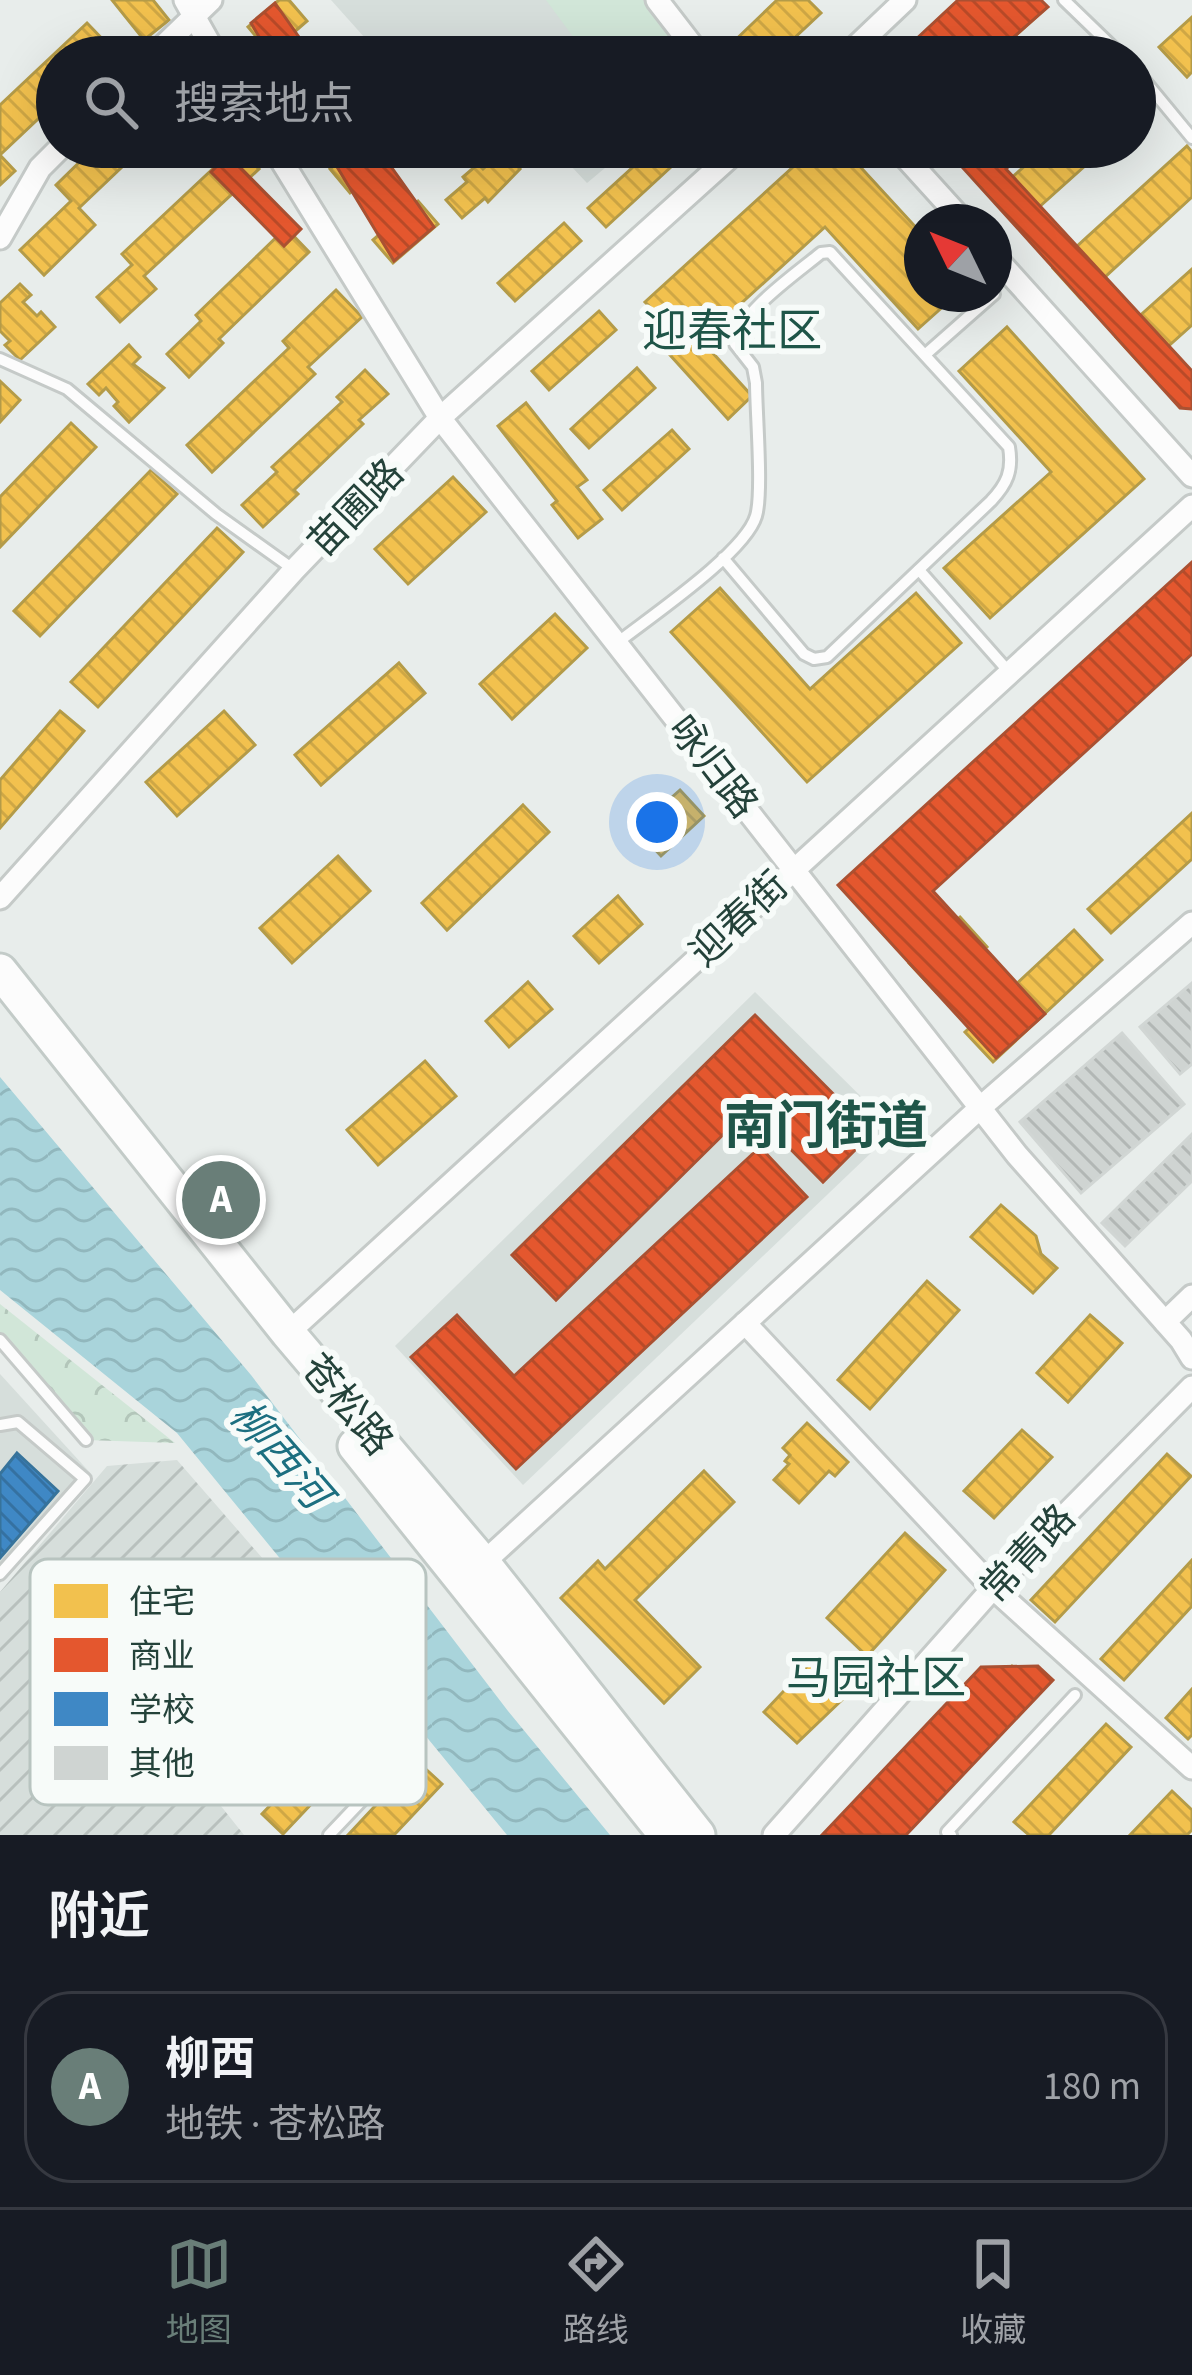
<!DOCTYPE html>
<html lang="zh">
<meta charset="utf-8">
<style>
:root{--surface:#171b24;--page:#242831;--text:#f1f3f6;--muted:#9ea1a6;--line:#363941;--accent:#697e78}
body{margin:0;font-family:"Source Sans 3","Noto Sans SC",sans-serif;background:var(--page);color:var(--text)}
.compass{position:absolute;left:904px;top:204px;width:108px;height:108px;border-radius:50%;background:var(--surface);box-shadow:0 12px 48px #0002;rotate:313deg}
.you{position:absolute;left:657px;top:822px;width:42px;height:42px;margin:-30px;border:9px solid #fff;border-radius:50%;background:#1a73e8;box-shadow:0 0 0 18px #1a73e833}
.badge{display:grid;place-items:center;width:78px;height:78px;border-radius:50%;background:var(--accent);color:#fff;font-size:39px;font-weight:700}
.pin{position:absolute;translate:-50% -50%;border:6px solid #fff;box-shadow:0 3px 12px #0006}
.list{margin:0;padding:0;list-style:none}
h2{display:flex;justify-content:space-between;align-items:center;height:156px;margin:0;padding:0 48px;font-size:51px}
h2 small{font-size:39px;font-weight:400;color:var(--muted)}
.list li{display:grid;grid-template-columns:78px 1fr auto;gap:36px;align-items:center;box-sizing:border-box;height:192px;margin:0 24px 24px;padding:0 24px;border:3px solid var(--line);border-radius:48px}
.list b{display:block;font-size:45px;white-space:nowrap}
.list p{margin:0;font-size:39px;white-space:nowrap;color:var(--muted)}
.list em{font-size:39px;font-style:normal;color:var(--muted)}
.icon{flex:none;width:66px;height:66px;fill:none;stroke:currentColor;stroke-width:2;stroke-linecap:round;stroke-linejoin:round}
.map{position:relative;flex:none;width:1192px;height:1835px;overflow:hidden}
.search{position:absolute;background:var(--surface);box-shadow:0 12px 48px #0002;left:36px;right:36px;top:36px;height:132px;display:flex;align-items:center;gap:30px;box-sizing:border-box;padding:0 42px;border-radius:66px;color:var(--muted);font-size:45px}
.sheet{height:372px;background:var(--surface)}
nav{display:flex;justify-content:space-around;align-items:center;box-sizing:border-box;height:168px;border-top:3px solid var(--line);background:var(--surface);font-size:33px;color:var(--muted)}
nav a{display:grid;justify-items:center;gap:6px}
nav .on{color:var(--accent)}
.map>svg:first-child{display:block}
</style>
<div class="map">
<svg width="1192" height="1835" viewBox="0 0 1192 1835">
<defs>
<pattern id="industrial-furrows" width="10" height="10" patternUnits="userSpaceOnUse" patternTransform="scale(3)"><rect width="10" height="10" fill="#d6dedb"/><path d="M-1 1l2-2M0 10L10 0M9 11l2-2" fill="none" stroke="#b8c0bd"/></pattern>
<pattern id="park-crowns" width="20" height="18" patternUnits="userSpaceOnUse" patternTransform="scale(3)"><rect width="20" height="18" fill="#d1e6d8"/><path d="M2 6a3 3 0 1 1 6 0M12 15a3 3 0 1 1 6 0" fill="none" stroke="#b3c6ba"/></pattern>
<pattern id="water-waves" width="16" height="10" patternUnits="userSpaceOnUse" patternTransform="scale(3)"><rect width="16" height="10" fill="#a9d4db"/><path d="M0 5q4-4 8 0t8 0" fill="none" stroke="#91b7bd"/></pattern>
<pattern id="homes-back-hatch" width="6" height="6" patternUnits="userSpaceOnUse" patternTransform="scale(3)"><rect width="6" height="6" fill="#f2c14e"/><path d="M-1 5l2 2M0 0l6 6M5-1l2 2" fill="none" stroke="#cfa745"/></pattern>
<pattern id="shops-back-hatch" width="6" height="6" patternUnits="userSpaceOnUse" patternTransform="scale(3)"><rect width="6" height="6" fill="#e4572e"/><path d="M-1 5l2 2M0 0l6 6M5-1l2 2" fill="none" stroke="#b94a28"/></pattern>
<pattern id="schools-back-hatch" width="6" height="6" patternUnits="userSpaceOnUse" patternTransform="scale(3)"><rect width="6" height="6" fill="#3f88c5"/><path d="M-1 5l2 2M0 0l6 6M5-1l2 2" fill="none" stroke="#3571a1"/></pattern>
<pattern id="building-back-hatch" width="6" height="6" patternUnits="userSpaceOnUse" patternTransform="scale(3)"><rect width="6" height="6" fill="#cfd4d2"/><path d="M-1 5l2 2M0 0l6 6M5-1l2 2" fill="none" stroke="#b2b7b5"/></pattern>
</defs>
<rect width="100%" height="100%" fill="#e8edeb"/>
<g fill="#d6dedb">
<polygon points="331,0 672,0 718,57 382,57"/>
<polygon points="553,147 630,147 587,183"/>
<polygon points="755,992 895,1130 523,1485 395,1346"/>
<polygon points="0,1374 93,1476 0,1583"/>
</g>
<polygon fill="url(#industrial-furrows)" points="177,1460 356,1666 209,1791 244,1835 0,1835 0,1592 107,1466"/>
<polygon fill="#d1e6d8" points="546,0 643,0 685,57 588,57"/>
<polygon fill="url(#park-crowns)" points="0,1304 175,1443 86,1440 0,1336"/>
<polygon fill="url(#water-waves)" points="0,1077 251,1375 508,1711 610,1835 507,1835 177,1433 0,1290"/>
<g fill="url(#homes-back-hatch)" stroke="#b49b48" stroke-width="3">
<polygon points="112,0 153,0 169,20 144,40"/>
<polygon points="279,0 289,0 307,21 270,53 248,27"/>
<polygon points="777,0 808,0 821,13 774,57 735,57 727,48"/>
<polygon points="987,0 1039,0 1046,8 992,57 925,57"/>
<polygon points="1192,17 1192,72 1187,77 1159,47"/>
<polygon points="87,23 112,49 104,57 57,57 57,101 0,155 15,171 0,185 0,105"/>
<polygon points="1135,84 1154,104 1135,121"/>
<polygon points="1187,146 1192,152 1192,197 1081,299 1053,268"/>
<polygon points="95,147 143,147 79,208 95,225 44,275 20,250 71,201 56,185"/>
<polygon points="236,147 259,169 144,276 156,289 120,322 97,297 132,265 122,254"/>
<polygon points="356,147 371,147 385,164 350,193 330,169"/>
<polygon points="401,147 438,147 417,165"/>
<polygon points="815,147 842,147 922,234 922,294 957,294 918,329 825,227 701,340 752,396 728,419 651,334 658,327 647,314 652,309 645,302"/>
<polygon points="1046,147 1106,147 1018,226 991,196"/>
<polygon points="654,148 671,167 606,227 588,208"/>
<polygon points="503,151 520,169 488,202 485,198 462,218 446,200 467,182 463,177 478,164 483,169"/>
<polygon points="418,201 438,224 393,263 373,240"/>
<polygon points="564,223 581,241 515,301 498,283"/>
<polygon points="286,228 309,252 219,339 223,343 189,377 167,354 201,321 196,315"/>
<polygon points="1192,269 1192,325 1144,368 1116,337"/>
<polygon points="20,284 31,295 23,302 37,316 41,312 55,327 20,360 5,345 10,341 0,331 0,303"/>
<polygon points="336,290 362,317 308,367 315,374 212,472 187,445 289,348 283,341"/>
<polygon points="599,311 616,330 549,390 532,371"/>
<polygon points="1007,327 1144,479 990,618 944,568 1051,472 959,371"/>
<polygon points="129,345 140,357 133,364 164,388 129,422 114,406 118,402 106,388 99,395 88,384"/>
<polygon points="637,368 655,388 589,448 571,429"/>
<polygon points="365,370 388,394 359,420 363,424 294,490 298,494 263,527 242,505 277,472 272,467 342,402 337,397"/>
<polygon points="0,381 20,400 0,422"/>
<polygon points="526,403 587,480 577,487 602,519 578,538 552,505 557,501 498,426"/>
<polygon points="71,423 96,447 0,547 0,497"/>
<polygon points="672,430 689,449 622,510 604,490"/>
<polygon points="151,470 177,494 40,636 14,611"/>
<polygon points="453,477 486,512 408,584 375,549"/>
<polygon points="217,528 243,552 98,707 71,682"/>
<polygon points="1192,570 1192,624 888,906 861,877"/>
<polygon points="720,588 810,689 916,593 961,643 807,782 671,632"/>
<polygon points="555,614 587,648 512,719 480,684"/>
<polygon points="399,663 425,693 321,785 295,755"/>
<polygon points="60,711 84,731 0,828 0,780"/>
<polygon points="224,711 255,745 177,816 146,782"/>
<polygon points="680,790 704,816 661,856 636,829"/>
<polygon points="523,805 549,832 447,930 422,903"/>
<polygon points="1192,813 1192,859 1111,933 1088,909"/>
<polygon points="338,856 370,891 292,963 260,928"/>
<polygon points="618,896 642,924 599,963 574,936"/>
<polygon points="960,917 987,947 936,992 909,963"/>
<polygon points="1074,930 1102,960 993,1062 965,1032"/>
<polygon points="528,982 552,1009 509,1047 486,1021"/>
<polygon points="425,1061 456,1096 378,1165 347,1130"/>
<polygon points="1001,1205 1036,1236 1041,1254 1057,1268 1033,1293 971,1237"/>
<polygon points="927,1281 959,1310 870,1409 838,1380"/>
<polygon points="1090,1315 1122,1343 1068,1402 1037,1373"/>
<polygon points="807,1423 848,1462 835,1476 829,1471 799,1503 774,1480 789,1464 785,1461 790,1455 783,1448"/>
<polygon points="1022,1430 1052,1457 994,1518 964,1491"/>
<polygon points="1167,1454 1191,1476 1055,1622 1031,1600"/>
<polygon points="704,1471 734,1502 635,1600 700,1667 664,1703 561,1598 598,1561 605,1569"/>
<polygon points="905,1533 945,1570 867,1656 827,1618"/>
<polygon points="1192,1560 1192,1606 1124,1680 1101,1659"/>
<polygon points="811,1662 847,1695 797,1743 764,1712"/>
<polygon points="1012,1666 1038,1690 904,1835 856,1835"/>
<polygon points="1192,1689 1192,1735 1188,1739 1166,1718"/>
<polygon points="364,1707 384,1727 283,1834 262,1814"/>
<polygon points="1106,1724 1131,1747 1049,1835 1029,1835 1014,1822"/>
<polygon points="417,1761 442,1784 394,1835 348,1835"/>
<polygon points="1172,1791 1192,1810 1192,1830 1187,1835 1130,1835"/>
</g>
<g fill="url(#shops-back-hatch)" stroke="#aa5132" stroke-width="3">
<polygon points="958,0 1041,0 1048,7 991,57 897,57"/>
<polygon points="275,3 313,57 271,57 251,23"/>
<polygon points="200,147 250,147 235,162 301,229 284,246 211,172 218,165"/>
<polygon points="325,147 377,147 434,227 394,261"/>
<polygon points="944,147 1001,147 1014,161 1006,169 1192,371 1192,409 1180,408"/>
<polygon points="1192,562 1192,654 933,891 1045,1014 996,1058 838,885"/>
<polygon points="755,1015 872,1133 823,1182 750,1108 556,1300 512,1255"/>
<polygon points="760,1147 807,1197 516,1469 411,1357 457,1315 514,1376"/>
<polygon points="1038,1666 1053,1680 906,1835 822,1835 981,1667"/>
</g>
<polygon fill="url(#schools-back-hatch)" stroke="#37739b" stroke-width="3" points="17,1453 58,1491 0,1558 0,1474"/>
<g fill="url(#building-back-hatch)" stroke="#d1d6d4" stroke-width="3">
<polygon points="1192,983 1192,1064 1180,1074 1140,1027"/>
<polygon points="1122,1033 1184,1104 1081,1193 1020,1122"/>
<polygon points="1192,1134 1192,1181 1125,1246 1102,1223"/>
</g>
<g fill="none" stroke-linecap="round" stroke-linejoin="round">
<g stroke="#c5cac8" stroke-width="16">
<g id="service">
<polyline points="1064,0 1123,57"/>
<polyline points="1135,69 1192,138"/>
<polyline points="926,354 994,294"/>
<polyline points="0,359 67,389 216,514 293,569"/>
<polyline points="919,570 1009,672"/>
<path d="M617,643c33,-26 128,-90 139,-127 7,-23 0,-104 0,-133l-3,-16 -18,-23c2,-30 62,-71 86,-91l9,-1 179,195c4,24 -2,37 -18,54l-164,156 -13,2 -10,-5 -81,-96"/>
<polyline points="0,1340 86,1440"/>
<polyline points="0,1425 18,1422 85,1479 0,1574"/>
<polyline points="329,1835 385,1776"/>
<polyline points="951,1835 947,1832 1075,1695"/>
</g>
</g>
<g stroke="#c5cac8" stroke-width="27">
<g id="minor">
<polyline points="185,0 217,57"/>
<polyline points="657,0 701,57"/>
<polyline points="152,57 211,0"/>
<polyline points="845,57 905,0"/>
<polyline points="273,147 440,418 1017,1155 1181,1340 1192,1358"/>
<polyline points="896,147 964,222"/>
<polyline points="0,238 40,168 61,147"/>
<polyline points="994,256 1192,476"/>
<polyline points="0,898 294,570 440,418 741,147"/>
<polyline points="1165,1322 1192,1296"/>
<polyline points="745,1323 993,1588 1192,1768"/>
<polyline points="288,1333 1192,506"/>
<polyline points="483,1563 981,1107 1192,923"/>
<polyline points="774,1835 993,1588 1192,1387"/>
</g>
</g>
<g stroke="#c3cbc8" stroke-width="39">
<g id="secondary">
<polyline points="0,971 288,1333 483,1563 698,1835"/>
<polyline points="355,1446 666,1835"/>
</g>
</g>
<use href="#service" stroke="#fcfcfc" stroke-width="10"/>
<use href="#minor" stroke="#fcfcfc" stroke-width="21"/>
<use href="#secondary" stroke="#fcfcfc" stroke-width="33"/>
</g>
<g text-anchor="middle" stroke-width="12" stroke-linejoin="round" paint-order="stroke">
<g font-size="39" fill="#24423a" stroke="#f7fbf9">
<text transform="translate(355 507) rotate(-46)" y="14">苗圃路</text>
<text transform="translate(714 766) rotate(52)" y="14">咏归路</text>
<text transform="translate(738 918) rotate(-43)" y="14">迎春街</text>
<text transform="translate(348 1404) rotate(50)" y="14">苍松路</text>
<text transform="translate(1027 1553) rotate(-47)" y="14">常青路</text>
</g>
<g font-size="42" font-style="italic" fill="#1c6f80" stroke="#f7fbf9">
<text transform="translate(281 1454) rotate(49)" y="15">柳西河</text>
</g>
<g font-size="45" fill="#1f5548" stroke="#f7fbf9">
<text x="732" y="346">迎春社区</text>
<text x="876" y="1693">马园社区</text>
</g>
<g font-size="51" font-weight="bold" fill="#1f5548" stroke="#f7fbf9">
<text x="826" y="1143">南门街道</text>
</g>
</g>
<rect x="30" y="1559" width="396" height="246" rx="18" fill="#f7fbf9" stroke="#b8c4c0" stroke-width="3"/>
<rect x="54" y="1584" width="54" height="34" fill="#f2c14e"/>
<rect x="54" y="1638" width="54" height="34" fill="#e4572e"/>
<rect x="54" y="1692" width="54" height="34" fill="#3f88c5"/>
<rect x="54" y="1746" width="54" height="34" fill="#cfd4d2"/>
<g font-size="33" fill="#24423a">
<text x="129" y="1613">住宅</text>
<text x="129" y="1667">商业</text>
<text x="129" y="1721">学校</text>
<text x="129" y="1775">其他</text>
</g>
</svg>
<svg class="compass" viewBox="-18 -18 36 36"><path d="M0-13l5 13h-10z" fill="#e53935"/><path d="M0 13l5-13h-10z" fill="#9ea1a6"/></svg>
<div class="you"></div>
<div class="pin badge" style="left:221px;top:1200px">A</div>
<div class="search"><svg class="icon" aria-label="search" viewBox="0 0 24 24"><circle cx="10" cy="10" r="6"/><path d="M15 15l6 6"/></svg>搜索地点</div>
</div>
<section class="sheet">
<h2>附近<small></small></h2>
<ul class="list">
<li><span class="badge">A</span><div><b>柳西</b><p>地铁 · 苍松路</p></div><em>180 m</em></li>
</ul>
</section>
<nav>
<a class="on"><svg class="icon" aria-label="map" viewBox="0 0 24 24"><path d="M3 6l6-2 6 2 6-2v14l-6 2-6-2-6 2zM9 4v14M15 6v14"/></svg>地图</a>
<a><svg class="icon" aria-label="directions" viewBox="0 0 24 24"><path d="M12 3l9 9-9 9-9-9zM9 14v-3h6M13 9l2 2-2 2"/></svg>路线</a>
<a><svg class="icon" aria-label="saved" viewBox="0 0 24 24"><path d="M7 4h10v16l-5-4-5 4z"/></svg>收藏</a>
</nav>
